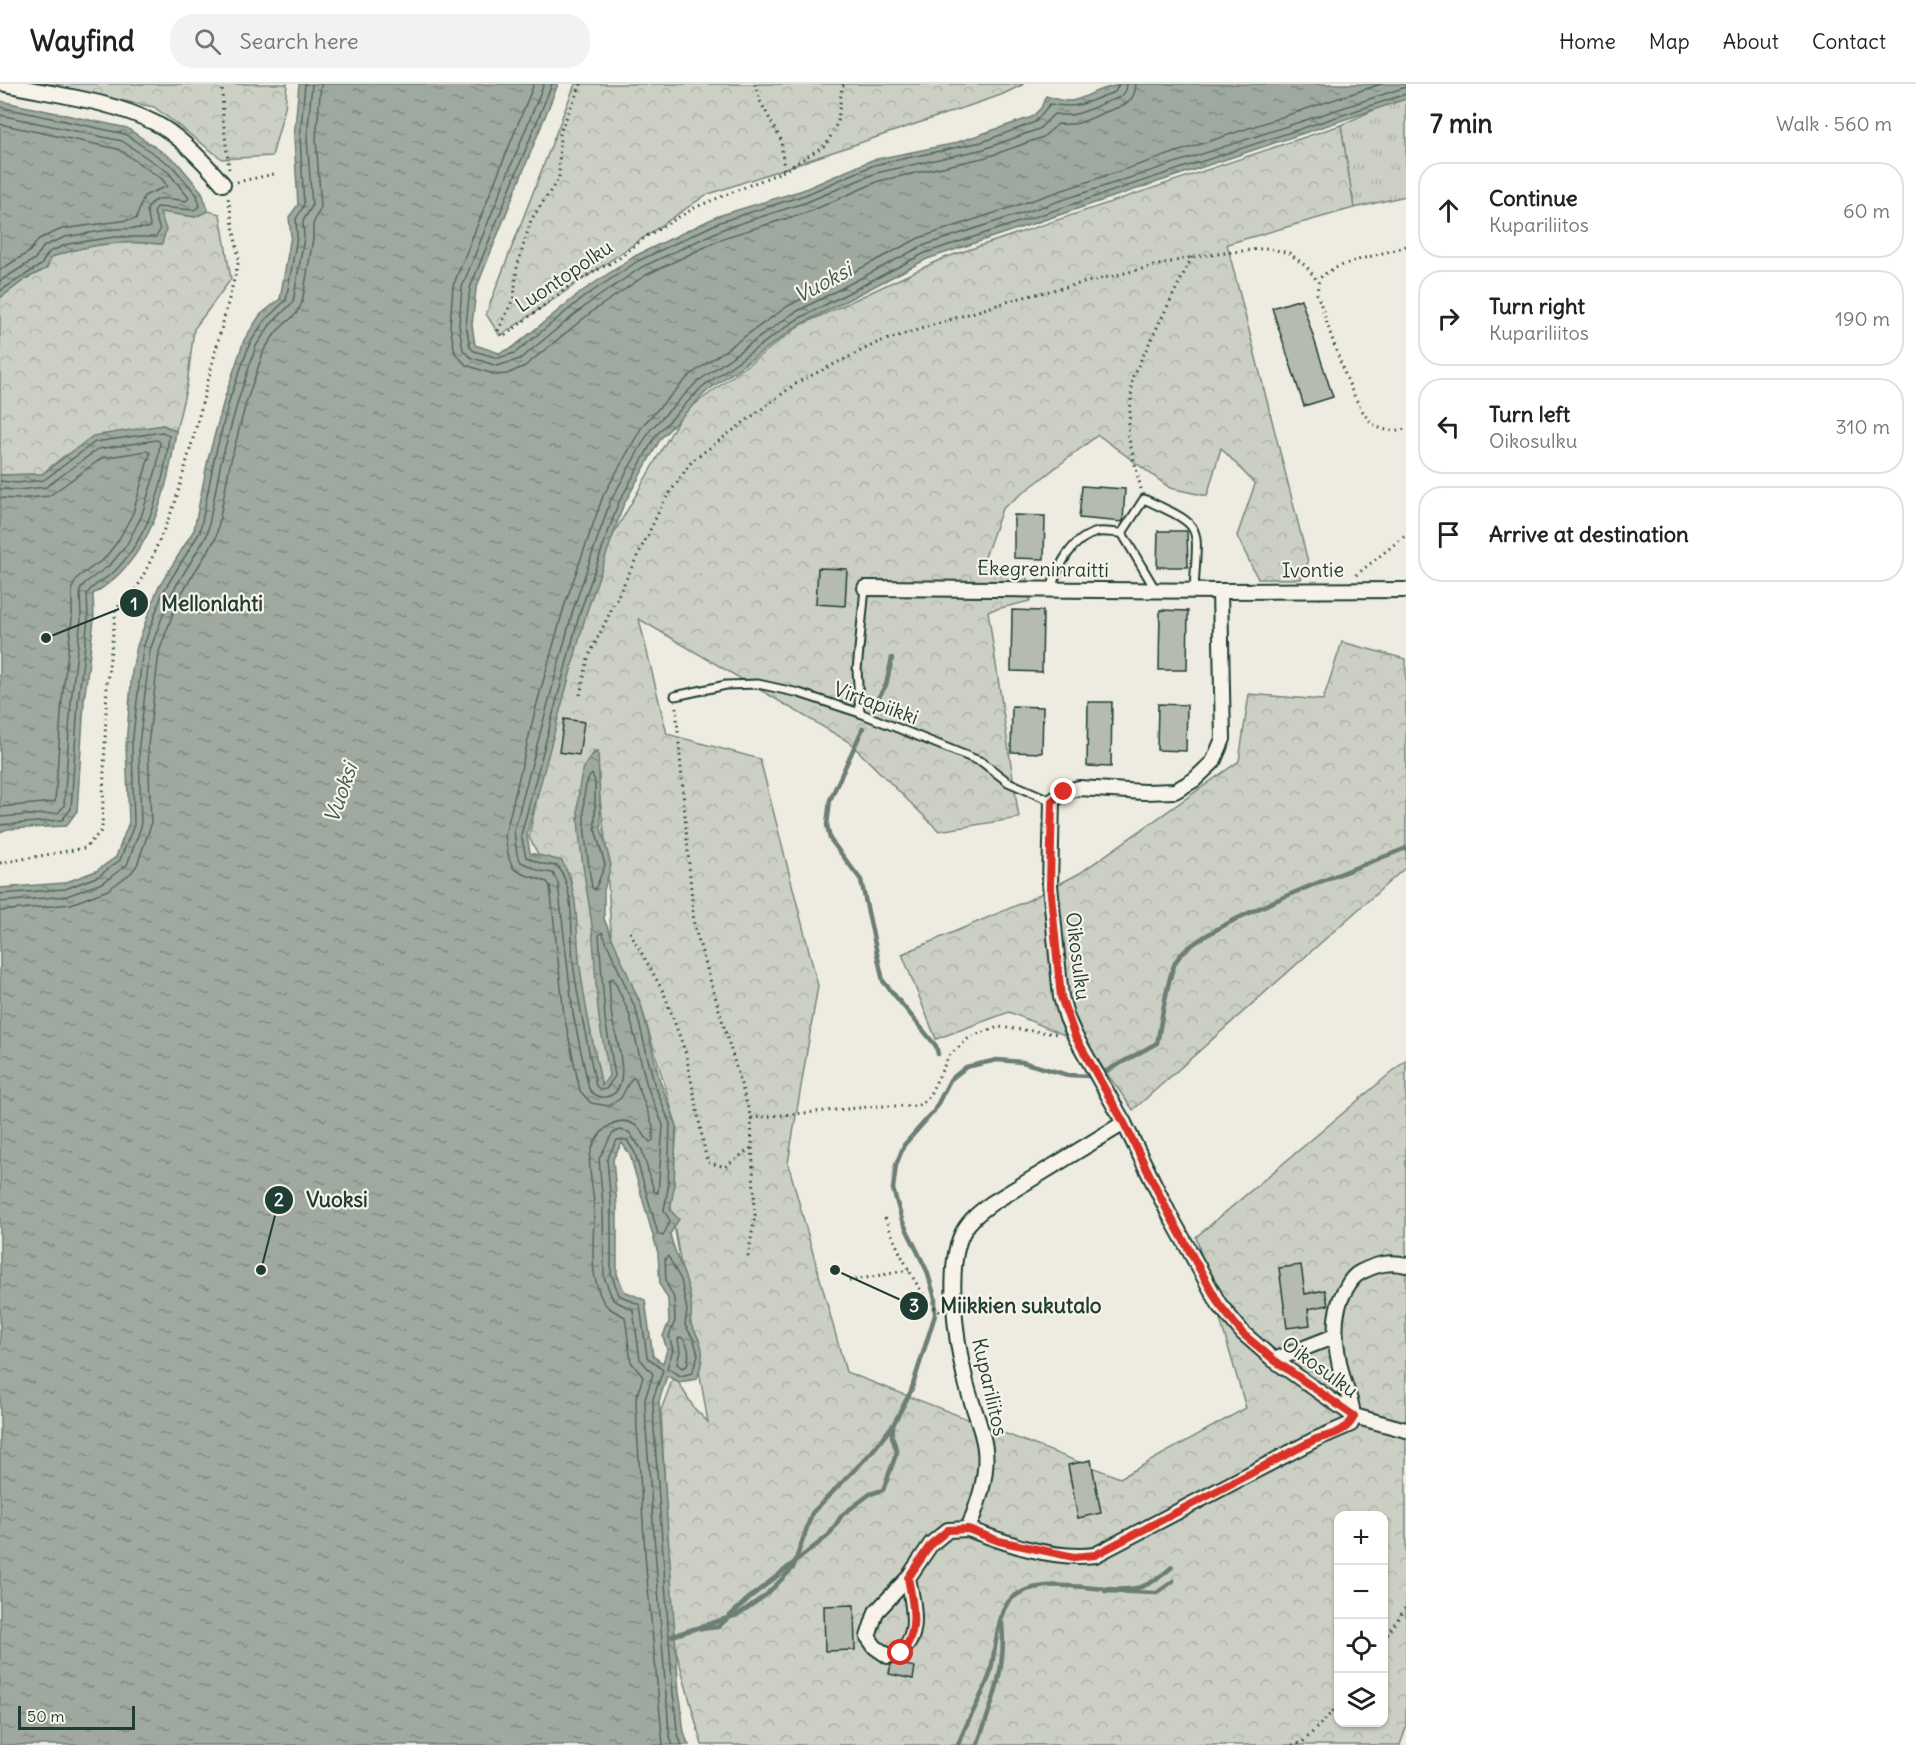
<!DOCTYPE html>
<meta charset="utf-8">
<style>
:root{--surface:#fff;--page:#f2f2f2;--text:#222;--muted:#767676;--line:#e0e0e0}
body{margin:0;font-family:Delius,sans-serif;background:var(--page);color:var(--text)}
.controls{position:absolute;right:18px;bottom:18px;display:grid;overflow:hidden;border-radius:12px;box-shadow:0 2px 4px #0004}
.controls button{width:54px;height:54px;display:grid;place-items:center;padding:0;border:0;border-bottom:2px solid var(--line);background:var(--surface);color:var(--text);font:30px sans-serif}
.scale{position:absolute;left:18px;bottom:15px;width:117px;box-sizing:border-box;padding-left:6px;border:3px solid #1f3d34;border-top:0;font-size:16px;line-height:21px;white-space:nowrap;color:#1f3d34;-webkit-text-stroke:4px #f7f3e8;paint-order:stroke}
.stop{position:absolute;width:18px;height:18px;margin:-14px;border:4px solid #d93025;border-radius:50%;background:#fff}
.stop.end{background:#d93025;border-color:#fff;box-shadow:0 2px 6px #0008}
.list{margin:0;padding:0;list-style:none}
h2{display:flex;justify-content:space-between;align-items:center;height:78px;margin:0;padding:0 24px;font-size:26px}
h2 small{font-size:20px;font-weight:400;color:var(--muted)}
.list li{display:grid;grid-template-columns:39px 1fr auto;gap:18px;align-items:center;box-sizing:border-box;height:96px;margin:0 12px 12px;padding:0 12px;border:2px solid var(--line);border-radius:24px}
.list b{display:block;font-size:22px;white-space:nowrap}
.list p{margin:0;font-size:20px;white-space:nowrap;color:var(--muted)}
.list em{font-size:20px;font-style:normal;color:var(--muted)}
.icon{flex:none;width:33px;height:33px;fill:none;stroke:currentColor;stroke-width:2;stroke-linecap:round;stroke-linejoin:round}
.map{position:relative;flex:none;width:1406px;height:1661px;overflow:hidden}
header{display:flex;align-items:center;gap:36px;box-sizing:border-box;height:84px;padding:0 30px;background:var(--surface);border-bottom:2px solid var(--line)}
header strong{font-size:28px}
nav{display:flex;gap:33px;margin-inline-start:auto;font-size:21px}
.search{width:420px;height:54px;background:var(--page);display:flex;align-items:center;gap:15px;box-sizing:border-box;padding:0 21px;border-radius:24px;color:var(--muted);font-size:22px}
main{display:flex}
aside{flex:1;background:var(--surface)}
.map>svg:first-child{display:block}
</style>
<header>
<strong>Wayfind</strong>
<div class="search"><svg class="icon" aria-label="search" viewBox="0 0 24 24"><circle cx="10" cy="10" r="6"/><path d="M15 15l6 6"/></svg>Search here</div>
<nav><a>Home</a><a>Map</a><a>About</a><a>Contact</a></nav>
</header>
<main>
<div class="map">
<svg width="1406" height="1661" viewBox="0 0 1406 1661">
<defs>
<pattern id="grass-tufts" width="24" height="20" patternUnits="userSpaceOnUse" patternTransform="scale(1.5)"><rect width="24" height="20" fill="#cccfc4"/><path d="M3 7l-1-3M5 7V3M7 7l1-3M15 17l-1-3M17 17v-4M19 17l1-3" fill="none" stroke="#afb3a9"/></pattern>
<pattern id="forest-crowns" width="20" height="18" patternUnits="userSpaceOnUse" patternTransform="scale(1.5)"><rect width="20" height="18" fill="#cccfc4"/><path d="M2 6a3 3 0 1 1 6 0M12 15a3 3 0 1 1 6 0" fill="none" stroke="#afb3a9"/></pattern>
<pattern id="water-ripples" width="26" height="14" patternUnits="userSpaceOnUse" patternTransform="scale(1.5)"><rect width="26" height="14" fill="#9fa99f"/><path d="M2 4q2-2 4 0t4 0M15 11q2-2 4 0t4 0" fill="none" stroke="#818b82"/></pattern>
</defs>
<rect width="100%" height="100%" fill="#eeece1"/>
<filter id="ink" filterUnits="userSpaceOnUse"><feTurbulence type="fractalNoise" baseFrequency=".0167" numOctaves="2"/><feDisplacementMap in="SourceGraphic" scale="12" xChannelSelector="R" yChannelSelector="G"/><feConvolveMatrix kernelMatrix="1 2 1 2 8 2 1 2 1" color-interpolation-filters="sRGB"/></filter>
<g filter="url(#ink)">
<polygon fill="url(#grass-tufts)" stroke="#76867c" stroke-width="1.5" points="1406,11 1406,112 1354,124 1341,41"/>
<g fill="url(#forest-crowns)" stroke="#76867c" stroke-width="1.5" fill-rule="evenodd">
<polygon points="38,0 287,0 285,24 272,72 222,75 154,23"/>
<polygon points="575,0 1024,0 1001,11 706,111 500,252 486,230"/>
<path d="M1341,41l13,83 -127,36 81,318 -7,17h-43l-21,-43 18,-52 -34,-36 -14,48 -37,-8 -72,-53 -96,74 -18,51 42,13 4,28 -42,10 31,207 -80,13 -90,-89 -210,-123 28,115 93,25 58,227 -30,177 58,209 274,106 126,-70 -50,-171 210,-177v668l-6,17h-698l-30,-109 -11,-226 13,-35 20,33 14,14 -37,-215 6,-80 -38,-128 -13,-16 -14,-31 -6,-106 -12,-95 -7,24 29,321 -10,7 -18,-57 -18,-173 -29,-13 -12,-23 22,-107 31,-115 26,-71 74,-130 119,-89 143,-67zM1338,1432h46v206h-46z"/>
<path d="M159,127l36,6 13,-6 12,3 11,65 -37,50 -7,56 -11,46 -13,-6 -31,6 -68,25 -22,18 -42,1v-177l27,-20 19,-9 6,-12c35,-13 73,-17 110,-13z"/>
<polygon points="1342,558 1406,575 1406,783 1133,1026 1086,960 1009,928 936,955 902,870 1029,816 1080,789 1239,677 1249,610 1323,616"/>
</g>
<g fill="url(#water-ripples)" stroke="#6c7e74" stroke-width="1.5" fill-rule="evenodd">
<path d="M299,0h259l-82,205 -4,36 3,20 24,8 13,-5 69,-56 54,-36 83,-40 85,-26 69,-30 80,-16 80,-27 9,-9 5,-12c26,9 28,5 51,-5 8,-3 16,-4 24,-7h285v15l-479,160 -128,66 -93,67 -45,46 -38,68 -37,108 -59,220 3,19 32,8c17,31 14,64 17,98 5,43 14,86 23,127l7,-10c-2,-20 -8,-39 -10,-58 -4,-34 -4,-67 -8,-100 -4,-34 -31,-147 7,-167l3,77 10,37 -7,25v29l38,89 18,73 16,42 -2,65 -4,22 9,9 -9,15c7,31 27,56 20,89 15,24 15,31 7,56l-18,3 -12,-6 -8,25 20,293c5,18 1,36 10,51h-689v-857l64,-5 32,-12 20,-14 13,-35 -3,-77 6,-74 5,-25 20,-56 37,-60 14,-71 17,-62 19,-57 16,-25 20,-16 11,-63 -2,-19 9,-12 -4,-67zM622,1059l8,12 28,98 2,32 8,14 1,23 -6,14 4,14 -4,13 -10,-7 -8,-56 -21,-9 -7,-17v-68l-4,-47z"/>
<path d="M0,17l127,27 50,34 25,30 6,19 -13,6 -35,-5 6,18 -4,14c-36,-4 -75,0 -110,13l-6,12 -19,9 -27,20z"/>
<path d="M163,341l13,6c-8,61 -26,130 -83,163l1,25 -10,83 -7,109 -11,15 -59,3 -7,3v-357l42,-1 51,-38z"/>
</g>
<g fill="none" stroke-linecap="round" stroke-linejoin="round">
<g stroke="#52685f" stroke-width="1.5">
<path d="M534,0l-81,202 -3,40 5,27 11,12 30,10 11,-1 18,-8 69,-56 52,-35 80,-38 85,-26 68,-30 108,-24 56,-20 15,-13c23,2 29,-5 50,-13 15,-5 27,-8 28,-27"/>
<path d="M544,0l-82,203 -3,38 4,25 7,7 27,9 23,-7 69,-56 53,-36 81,-38 84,-27 69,-29 108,-24 55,-20 15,-15c21,4 31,-3 50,-11 11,-5 22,-4 23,-19"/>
<path d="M552,0l-82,204 -4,37 4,22 4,4 24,7 17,-5 69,-56 54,-36 82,-39 85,-27 69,-30 108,-23 53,-20 15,-18c33,6 36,-3 65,-12l4,-8"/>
<polyline points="0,23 125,50 173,83 197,111 200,122 194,126 157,123 154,129 160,146 156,153 114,153 68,160 49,168 41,181 0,207"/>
<path d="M0,31l122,26 46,31 21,26 -3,3c-14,-2 -32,-8 -39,9l3,15 -2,3 -34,1 -49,8 -21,9 -9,13 -35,22"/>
<polyline points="0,40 118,65 162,95 167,102 144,112 136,135 62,145 39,155 29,168 0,186"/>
<path d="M0,397l17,2 27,-3 51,-38 67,-10 7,4c-4,47 -20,100 -54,135 -8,8 -23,13 -28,23l1,25 -10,83 -7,107 -9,11 -62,5"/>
<polyline points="0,405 18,406 46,403 98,365 157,356 160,358 157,383 141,433 126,462 110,481 85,499 80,506 81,535 71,617 64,722 58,729 0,733"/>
<polyline points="0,414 18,415 49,412 102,374 147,367 150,369 133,429 118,457 104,475 78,493 72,504 72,535 62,616 55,718 0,723"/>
<path d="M592,690l3,7v48l10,36 -10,25 -3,-2c-3,-22 -17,-100 0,-114z"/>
<polyline points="0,810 65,805 99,792 120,776 134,741 132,661 143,564 163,508 200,448 214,376 230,314 250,259 265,236 286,216 297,153 296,135 304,121 300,54 305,0"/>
<polyline points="0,818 67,812 102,799 127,781 141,743 139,661 150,566 170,512 207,451 221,378 238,317 256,262 270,241 293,218 304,154 303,137 312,122 307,54 312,0"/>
<polyline points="0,827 71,820 108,806 131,789 137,781 151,741 148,661 159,568 178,515 216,454 230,380 246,319 264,266 277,247 296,230 302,219 313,155 313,140 321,123 316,55 321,0"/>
<polygon points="668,1172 681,1196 687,1226 685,1241 694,1256 698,1271 692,1289 681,1292 667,1284 673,1266 669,1252 675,1237 674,1214 666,1198 665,1175"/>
<path d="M681,1253c9,8 9,18 6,29l-5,2 -5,-4 3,-13 -2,-12z"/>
<path d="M663,1661l-17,-177 -9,-139 -1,-31 7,-21 -12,-15 -6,-45c-8,-5 -17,-7 -22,-16 -16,-30 -8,-63 -9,-95 0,-16 -6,-34 -4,-50 3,-20 24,-44 45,-31 7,4 9,12 15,17l3,-2v-14l-18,-48 -4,1 -10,19 -12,8 -18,-3 -11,-12 -16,-76 -14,-129 -3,-4 -24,-8 -9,-5 -5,-10 -4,-23 31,-129 28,-100 39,-111 40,-71 47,-50 98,-69 131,-68 462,-154"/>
<path d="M673,1661c-7,-14 -4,-34 -7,-50l-20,-267 -1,-29 8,-25 -13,-15 -7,-49 -20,-10 -9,-23 -1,-71 -4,-47 13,-25 8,-4 9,2 13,18 12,41 4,2 5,-68 -16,-39 -18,-73 -16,-35 -4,2c1,13 1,25 3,38 3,17 24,75 -7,79 -7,1 -12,-3 -16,-8l-16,-75 -15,-131 -5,-10 -13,-2 -19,-9 -4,-7 -3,-24 59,-221 37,-108 40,-72 47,-48 95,-68 130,-68 484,-159"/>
<path d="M682,1661c-8,-15 -5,-34 -9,-50l-19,-267 -1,-29 10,-29 -16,-13 -7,-52 -21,-10 -8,-21v-68l-4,-47 10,-19h10l8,13 23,81 5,2 7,-15 -6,-11 4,-22 2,-64 -16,-41 -18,-73 -34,-78 -3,3 6,84 10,57 -9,13 -5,1 -5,-4c-8,-41 -18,-82 -23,-124 -3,-31 3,-69 -15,-96l-16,-2 -16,-7 -5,-22 59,-223 38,-108 38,-69 46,-48 94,-67 129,-67 481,-159"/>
</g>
<g stroke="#6c7e74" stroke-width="4.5">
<polyline points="872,624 886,601 892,574"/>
<polyline points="863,644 830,716 827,741 830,755 861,796 883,897 936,962 938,970"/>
<path d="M1103,989l54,-30c5,-23 9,-60 18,-80 17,-37 188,-97 231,-115"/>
<polyline points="1105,1507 1157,1509 1173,1497"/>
<polyline points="701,1545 718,1543 749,1514 829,1451 842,1431 870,1410 883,1406 897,1368 892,1352 893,1343"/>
<polyline points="672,1552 737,1531 766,1511 793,1484 812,1429 871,1369 893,1341 911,1307 935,1231 935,1214 927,1187 902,1136 893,1105 896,1081 904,1061 934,1027 950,996 966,983 997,976 1022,978 1068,991 1089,992"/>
<path d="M958,1661c9,-25 24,-47 32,-71 5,-19 7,-63 21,-75 31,-28 92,-2 130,-12 12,-4 22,-12 31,-20"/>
<path d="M977,1661c15,-40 30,-78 25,-122"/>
</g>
</g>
<g fill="#b5bbb0" stroke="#1f3d34" stroke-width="1.5">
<polygon points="1301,215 1333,313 1304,322 1272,224"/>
<polygon points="1082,402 1125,405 1123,438 1079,434"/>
<polygon points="1014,431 1045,432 1044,475 1014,474"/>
<polygon points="1158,447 1187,447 1188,483 1157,483"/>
<polygon points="818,484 847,485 845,522 816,520"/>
<polygon points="1012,526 1043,527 1042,588 1011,587"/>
<polygon points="1160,526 1188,527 1187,586 1159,586"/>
<polygon points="1088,618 1112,618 1111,683 1087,682"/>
<polygon points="1158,620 1187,621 1186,667 1157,666"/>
<polygon points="1012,622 1043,623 1042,669 1011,668"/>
<polygon points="564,635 584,638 579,671 559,668"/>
<polygon points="1301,1181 1305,1210 1325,1206 1328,1221 1308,1225 1310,1241 1287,1244 1279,1184"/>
<polygon points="1091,1376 1101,1429 1078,1434 1068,1381"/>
<polygon points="854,1521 855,1566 825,1567 824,1522"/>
<polygon points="895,1579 915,1583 913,1595 889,1590 891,1580"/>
</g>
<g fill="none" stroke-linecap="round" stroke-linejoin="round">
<g stroke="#1f3d34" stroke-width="11">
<g id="service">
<path d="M1051,504c8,-22 20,-50 47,-56 7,-1 17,1 24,1"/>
<path d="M1155,505l-33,-56 22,-34c63,29 53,24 50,92"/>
<polyline points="675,612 726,601 758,600 799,609 860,629 982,678 1008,698 1052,717"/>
<polyline points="860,629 857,586 865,504"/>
</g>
</g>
<g stroke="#1f3d34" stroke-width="18">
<g id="minor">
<path d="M5,0c50,11 105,16 150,39 24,12 51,41 68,61"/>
<polyline points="865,504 1220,507 1406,506"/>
<polyline points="1220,507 1223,655 1213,678 1194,696 1175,707 1144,708 1079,704 1064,708 1052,717 1050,801 1061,913 1067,934 1075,952 1124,1039 1168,1128 1219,1220 1243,1249 1274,1276 1354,1332 1406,1346"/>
<polyline points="1274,1276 1335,1252"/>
<path d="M968,1445c40,15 85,31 127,26l219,-115 37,-16c5,-14 -4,-31 -8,-45 -7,-26 -13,-62 1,-87 5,-8 8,-16 17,-20 16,-8 29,-11 45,-7"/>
<path d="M908,1494c6,29 16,70 -20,78l-13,-9 -7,-10 8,-25 32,-34 23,-34 17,-14 20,-1c10,-25 20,-52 17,-80 -3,-24 -15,-47 -20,-71 -9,-37 -20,-112 -2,-146 7,-13 18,-21 29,-29l132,-80"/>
</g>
</g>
<g stroke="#1f3d34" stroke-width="3" stroke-dasharray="1.5 4.5" stroke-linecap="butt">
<polyline points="222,0 223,35 229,85"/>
<polyline points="581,0 560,48 559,94 531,136 517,183 514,213 498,247 503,253 572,200 618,175 647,152 696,123 784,87 827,60 838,37 842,2 845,0"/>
<polyline points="755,0 760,17 781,56 784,87"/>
<polyline points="237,98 274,90"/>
<path d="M1406,162c-22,8 -67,16 -84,30 -5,5 -4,12 -5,18 12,32 32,106 54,128 10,10 23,9 35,7"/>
<polyline points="1141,405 1128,351 1133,292 1192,173"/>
<polyline points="1356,491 1406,451"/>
<polyline points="580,611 588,574 664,417 692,377 798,298 879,258 1016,215 1192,173 1267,164 1289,169 1307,183 1318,198"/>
<polyline points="676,623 694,841 751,1034 755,1131 748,1173"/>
<polyline points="0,779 85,764 102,746 107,599 116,525 137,504 151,476 175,419 193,355 239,176 228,113"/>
<polyline points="630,848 664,909 686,970 707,1078 725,1083 751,1064"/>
<polyline points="751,1034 879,1022 917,1022 927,1016 949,972 971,952 999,943 1058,950"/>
<path d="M885,1134c9,23 35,83 56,94"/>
<polyline points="849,1197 909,1186"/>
<polyline points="1384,1555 1406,1523"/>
<polyline points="1292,1661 1302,1659 1338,1622"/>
</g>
<use href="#service" stroke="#f7f3e8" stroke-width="7"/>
<use href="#minor" stroke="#f7f3e8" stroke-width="14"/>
</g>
</g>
<g fill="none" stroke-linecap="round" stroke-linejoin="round" filter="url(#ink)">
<path stroke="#d93025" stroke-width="8" d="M901,1569c19,-20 12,-50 7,-75l23,-34 17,-14 20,-1 31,12 75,16 21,-2 219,-115c15,-5 34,-8 40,-24l-80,-56 -31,-26 -24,-30 -51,-92 -44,-89 -49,-87 -14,-39 -11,-112 2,-84 12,-9"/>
</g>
<g text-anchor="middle" stroke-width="4.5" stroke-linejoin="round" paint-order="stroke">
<g font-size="20" fill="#1f3d34" stroke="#f7f3e8">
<text transform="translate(564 192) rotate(-34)" y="7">Luontopolku</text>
<text transform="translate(1043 485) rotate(1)" y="7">Ekegreninraitti</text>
<text transform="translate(1313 486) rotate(-1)" y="7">Ivontie</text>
<text transform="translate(876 619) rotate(20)" y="7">Virtapiikki</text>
<text transform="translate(1078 872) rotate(83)" y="7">Oikosulku</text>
<text transform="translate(1320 1283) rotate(36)" y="7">Oikosulku</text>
<text transform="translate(990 1303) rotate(77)" y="7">Kupariliitos</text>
</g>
<g font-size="21" font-style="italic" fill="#3f584f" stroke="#f7f3e8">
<text transform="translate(823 199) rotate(-28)" y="7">Vuoksi</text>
<text transform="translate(341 709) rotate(-71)" y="7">Vuoksi</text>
</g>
</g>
<path fill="none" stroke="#1f3d34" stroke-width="2" d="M46 554L134 519M261 1186L279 1116M835 1186L914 1222"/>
<g fill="#1f3d34" stroke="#f7f3e8" stroke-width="2">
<circle cx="46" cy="554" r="6"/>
<circle cx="261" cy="1186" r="6"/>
<circle cx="835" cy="1186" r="6"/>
<circle cx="134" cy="519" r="15"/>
<circle cx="279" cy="1116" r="15"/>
<circle cx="914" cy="1222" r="15"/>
</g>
<g font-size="18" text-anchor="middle" font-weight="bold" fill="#fff">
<text x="134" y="526">1</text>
<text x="279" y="1122">2</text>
<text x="914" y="1228">3</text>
</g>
<g font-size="21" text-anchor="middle" font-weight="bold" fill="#1f3d34" stroke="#f7f3e8" stroke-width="4.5" stroke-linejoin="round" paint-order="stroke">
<text x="212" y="527">Mellonlahti</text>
<text x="337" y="1123">Vuoksi</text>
<text x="1021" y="1229">Miikkien sukutalo</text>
</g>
</svg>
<div class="controls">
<button>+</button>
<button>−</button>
<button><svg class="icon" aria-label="locate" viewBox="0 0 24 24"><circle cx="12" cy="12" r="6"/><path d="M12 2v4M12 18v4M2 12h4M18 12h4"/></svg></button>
<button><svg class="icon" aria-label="layers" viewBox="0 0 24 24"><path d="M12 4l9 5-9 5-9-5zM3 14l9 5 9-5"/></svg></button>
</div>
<div class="scale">50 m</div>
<div class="stop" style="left:901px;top:1569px"></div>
<div class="stop end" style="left:1064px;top:708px"></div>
</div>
<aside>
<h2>7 min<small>Walk · 560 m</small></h2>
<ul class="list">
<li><svg class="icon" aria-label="ahead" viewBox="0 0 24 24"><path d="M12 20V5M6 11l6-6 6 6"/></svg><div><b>Continue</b><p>Kupariliitos</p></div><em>60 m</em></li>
<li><svg class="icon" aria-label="right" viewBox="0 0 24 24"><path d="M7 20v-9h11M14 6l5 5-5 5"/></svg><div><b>Turn right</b><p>Kupariliitos</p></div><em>190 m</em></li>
<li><svg class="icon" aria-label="left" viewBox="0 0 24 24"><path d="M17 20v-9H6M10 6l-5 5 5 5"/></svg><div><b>Turn left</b><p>Oikosulku</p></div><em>310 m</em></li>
<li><svg class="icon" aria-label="arrive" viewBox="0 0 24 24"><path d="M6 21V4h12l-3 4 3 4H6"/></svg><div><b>Arrive at destination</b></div></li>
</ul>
</aside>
</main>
